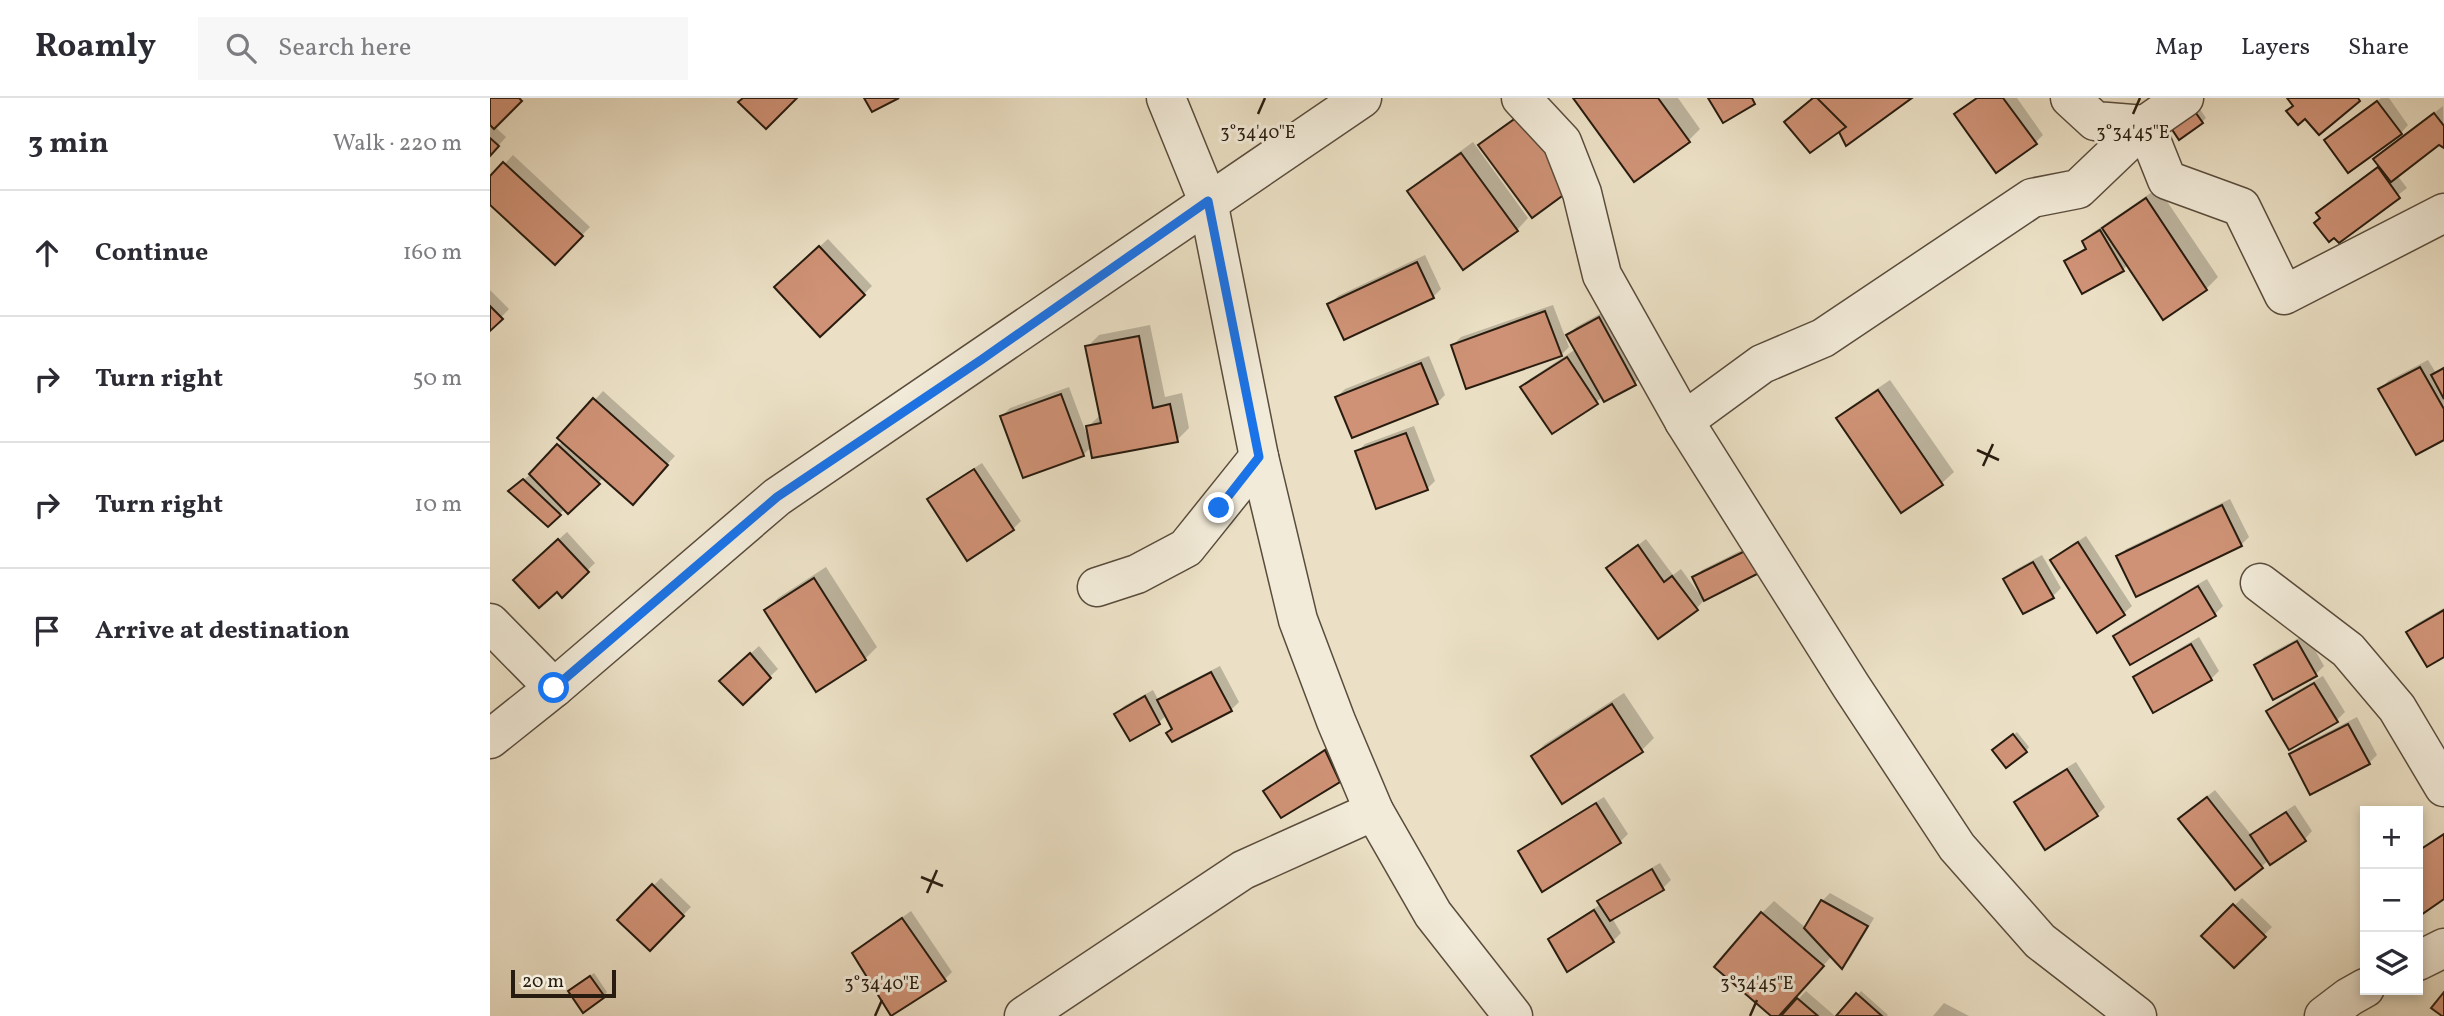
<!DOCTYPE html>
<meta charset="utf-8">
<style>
:root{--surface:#fff;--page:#f7f7f7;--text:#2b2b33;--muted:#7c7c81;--line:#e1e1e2}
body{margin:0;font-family:Vollkorn,serif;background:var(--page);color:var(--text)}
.controls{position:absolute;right:21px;bottom:21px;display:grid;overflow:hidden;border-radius:0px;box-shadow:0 4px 10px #0003}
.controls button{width:63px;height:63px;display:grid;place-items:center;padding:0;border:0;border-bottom:2px solid var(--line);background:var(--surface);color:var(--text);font:35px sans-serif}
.scale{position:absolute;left:21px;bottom:18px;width:105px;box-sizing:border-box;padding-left:7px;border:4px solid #281b0f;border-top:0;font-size:19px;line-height:24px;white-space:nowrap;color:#281b0f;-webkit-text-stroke:5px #f2ebd9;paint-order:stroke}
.stop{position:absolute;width:21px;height:21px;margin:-16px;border:5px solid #1a73e8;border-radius:50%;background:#fff}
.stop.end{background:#1a73e8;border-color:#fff;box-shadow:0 2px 7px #0008}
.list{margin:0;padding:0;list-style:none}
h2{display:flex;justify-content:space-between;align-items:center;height:91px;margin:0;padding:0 28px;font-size:30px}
h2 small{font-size:23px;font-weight:400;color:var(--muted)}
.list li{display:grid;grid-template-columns:46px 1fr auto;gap:21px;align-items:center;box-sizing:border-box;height:126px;padding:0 28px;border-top:2px solid var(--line)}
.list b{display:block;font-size:26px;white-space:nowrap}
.list em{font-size:23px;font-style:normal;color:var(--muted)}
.icon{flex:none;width:38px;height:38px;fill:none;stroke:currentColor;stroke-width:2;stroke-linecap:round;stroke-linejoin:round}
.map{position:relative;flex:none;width:1954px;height:918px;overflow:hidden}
header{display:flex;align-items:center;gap:42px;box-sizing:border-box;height:98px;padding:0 35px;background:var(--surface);border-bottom:2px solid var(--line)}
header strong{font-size:33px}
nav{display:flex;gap:38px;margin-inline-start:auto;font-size:24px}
.search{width:490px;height:63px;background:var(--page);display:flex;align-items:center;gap:18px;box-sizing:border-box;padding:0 24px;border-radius:0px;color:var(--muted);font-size:26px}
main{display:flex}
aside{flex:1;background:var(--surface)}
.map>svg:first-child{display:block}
</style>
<header>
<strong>Roamly</strong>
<div class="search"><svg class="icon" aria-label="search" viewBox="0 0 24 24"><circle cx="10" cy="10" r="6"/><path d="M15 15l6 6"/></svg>Search here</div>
<nav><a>Map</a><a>Layers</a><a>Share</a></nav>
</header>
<main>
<aside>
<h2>3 min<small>Walk · 220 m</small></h2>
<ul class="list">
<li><svg class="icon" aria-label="ahead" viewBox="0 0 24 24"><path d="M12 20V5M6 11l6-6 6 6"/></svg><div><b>Continue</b></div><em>160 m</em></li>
<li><svg class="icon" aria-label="right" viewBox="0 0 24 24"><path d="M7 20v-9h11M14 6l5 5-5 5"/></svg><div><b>Turn right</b></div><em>50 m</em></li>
<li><svg class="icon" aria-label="right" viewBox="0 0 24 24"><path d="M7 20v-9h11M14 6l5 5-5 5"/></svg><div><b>Turn right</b></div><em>10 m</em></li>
<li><svg class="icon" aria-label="arrive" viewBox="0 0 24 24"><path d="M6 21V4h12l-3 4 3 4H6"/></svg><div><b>Arrive at destination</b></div></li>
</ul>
</aside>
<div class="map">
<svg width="1954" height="918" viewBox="0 0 1954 918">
<rect width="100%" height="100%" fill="#ebe0c5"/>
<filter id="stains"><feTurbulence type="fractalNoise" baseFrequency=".00286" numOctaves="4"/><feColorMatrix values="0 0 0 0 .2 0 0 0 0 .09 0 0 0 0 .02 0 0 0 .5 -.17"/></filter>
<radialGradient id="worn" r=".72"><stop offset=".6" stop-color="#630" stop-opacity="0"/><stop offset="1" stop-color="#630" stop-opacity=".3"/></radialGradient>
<g fill="#0003">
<polygon points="0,0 32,0 4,28 16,39 0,57"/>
<polygon points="1085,0 1188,0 1210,31 1198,43"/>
<polygon points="1486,0 1527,0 1553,37 1545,45 1466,17"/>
<polygon points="1891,0 1899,0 1918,27 1911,35 1836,42"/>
<polygon points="1706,5 1716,20 1712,24 1683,21"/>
<polygon points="1953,8 1954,48 1949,44 1907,77 1917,90 1849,143 1828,115 1890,67 1894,53"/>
<polygon points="983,44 1038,120 1027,132 919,94 931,82"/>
<polygon points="23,57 100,129 65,165 0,105 0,81"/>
<polygon points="1668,90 1728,179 1716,191 1673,219 1638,166 1633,172 1576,164 1597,149 1594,143 1602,135"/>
<polygon points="338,141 382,188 374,196 294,181"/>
<polygon points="935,157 951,191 943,199 840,206 848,198"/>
<polygon points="0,192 19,211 0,231"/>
<polygon points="1063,207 1079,249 1071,257 963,247 971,239"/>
<polygon points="1117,212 1153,277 1145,285 1113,299 1062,334 1032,289 1040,281 1086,251 1078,237 1086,229"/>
<polygon points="660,227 675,299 692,295 699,330 687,342 602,348 593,357 512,318 520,310 579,289 598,340 600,339 598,329 610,317 597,249 609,237"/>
<polygon points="939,258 955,297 947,305 847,299 855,291"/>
<polygon points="1938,262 1946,275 1954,268 1954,340 1891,291 1898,283"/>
<polygon points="1400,282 1464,374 1452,385 1412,413 1348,321 1360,309"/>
<polygon points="113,293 185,358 150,396 114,379 78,414 75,411 58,427 20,393 42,375 73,343 70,340"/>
<polygon points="924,328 945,383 937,391 867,354 875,346"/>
<polygon points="492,365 531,423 523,431 439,402 447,394"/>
<polygon points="1740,401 1759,439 1751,447 1628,459 1636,451"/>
<polygon points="77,434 105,465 72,497 67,491 33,474"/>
<polygon points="1596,438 1642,508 1634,515 1562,463 1570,455"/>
<polygon points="1156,441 1183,477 1191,471 1212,500 1214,499 1204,480 1212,472 1266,445 1207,510 1119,470"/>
<polygon points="1552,457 1571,490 1563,498 1515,481 1523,473"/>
<polygon points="336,469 387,549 375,561 326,591 276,512 288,500"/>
<polygon points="1717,481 1733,508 1725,516 1641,565 1625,538 1633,530"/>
<polygon points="1954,510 1954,557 1918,534 1926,526"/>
<polygon points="1816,536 1834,568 1826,576 1784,600 1766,567 1774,559"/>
<polygon points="1709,539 1729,573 1721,581 1645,580 1653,572"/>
<polygon points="269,548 288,571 253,604 239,575"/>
<polygon points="730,568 749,604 741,612 683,630 677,617 669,624 626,616 634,608 663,592 669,603 677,595"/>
<polygon points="1833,578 1855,614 1847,622 1778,613 1786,605"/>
<polygon points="1134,595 1164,640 1152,652 1073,704 1043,658 1055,646"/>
<polygon points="1867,619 1887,657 1879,665 1801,657 1809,649"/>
<polygon points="1527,634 1539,649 1536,653 1508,649"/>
<polygon points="843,645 857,674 849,682 775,693 783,686"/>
<polygon points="1586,664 1615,709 1607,717 1526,704 1534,696"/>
<polygon points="1725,692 1762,738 1770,729 1805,707 1822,733 1815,741 1779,762 1771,769 1699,713"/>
<polygon points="1114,699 1138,736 1130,744 1030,754 1038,746"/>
<polygon points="1170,765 1181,782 1173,790 1122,820 1131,835 1123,843 1060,842 1068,834 1111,806 1110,803 1118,795"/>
<polygon points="171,780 201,809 160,851 130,822"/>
<polygon points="1340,795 1384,820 1360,861 1352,869 1342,858 1297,907 1284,918 1272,815 1284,803 1316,830 1332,803"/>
<polygon points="1752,800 1782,829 1744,867 1714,838"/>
<polygon points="421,813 462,874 454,882 364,855"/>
<polygon points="104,875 117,894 114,898 84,890"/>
<polygon points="1316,893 1345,918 1293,918"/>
<polygon points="1371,893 1398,917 1397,918 1348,918"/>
<polygon points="1454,905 1479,918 1443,918"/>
</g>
<g fill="#cf9276" stroke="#281b0f" stroke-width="2">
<polygon points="0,0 29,0 32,3 4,31 0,27"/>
<polygon points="253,0 307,0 276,31 248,4"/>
<polygon points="374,0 409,0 382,14"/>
<polygon points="1083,0 1168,0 1200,44 1144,84"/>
<polygon points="1218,0 1262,0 1265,6 1233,25"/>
<polygon points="1322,0 1422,0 1356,48 1344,24"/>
<polygon points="1323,0 1327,0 1356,29 1320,55 1294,24"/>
<polygon points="1487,0 1513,0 1547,46 1506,75 1464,16"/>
<polygon points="1797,0 1868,0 1870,3 1829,37 1815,21 1808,27 1796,13 1803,8"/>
<polygon points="1887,3 1912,36 1858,75 1834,42"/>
<polygon points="1701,8 1713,25 1689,42 1677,24"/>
<polygon points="1944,15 1954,28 1954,50 1949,47 1901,84 1883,61"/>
<polygon points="1030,17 1083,90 1042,120 988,47"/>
<polygon points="0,40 9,48 0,58"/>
<polygon points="971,55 1028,133 973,172 917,93"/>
<polygon points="13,64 93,138 65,167 0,107 0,78"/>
<polygon points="1888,69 1910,100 1849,145 1844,140 1839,144 1824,125 1830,120 1826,115"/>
<polygon points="1656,100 1717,192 1673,222 1612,130"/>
<polygon points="1610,132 1634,173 1592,196 1574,163 1596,151 1592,143"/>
<polygon points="329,148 375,197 330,239 284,189"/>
<polygon points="927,164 944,200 854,242 837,206"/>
<polygon points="0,208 13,221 0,233"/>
<polygon points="1055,213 1072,258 976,291 961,247"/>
<polygon points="1109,219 1146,287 1114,304 1076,237"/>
<polygon points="649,238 663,310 680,306 688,344 602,360 596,328 611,325 595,248"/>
<polygon points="1077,259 1108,306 1062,336 1030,289"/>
<polygon points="931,265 948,306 862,340 845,299"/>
<polygon points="1930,269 1954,311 1954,342 1926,357 1888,291"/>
<polygon points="1954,270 1954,301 1941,277"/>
<polygon points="1388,292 1453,387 1411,415 1346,320"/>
<polygon points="571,296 594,358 533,380 510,318"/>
<polygon points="103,300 178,367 143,407 67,340"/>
<polygon points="916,335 938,392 886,411 865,353"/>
<polygon points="67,346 110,386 78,416 39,376"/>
<polygon points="484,371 524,432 477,463 437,401"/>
<polygon points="33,381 71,417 58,429 18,393"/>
<polygon points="1732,407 1752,448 1646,499 1626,458"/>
<polygon points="68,441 99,474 72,500 67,494 49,510 23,482"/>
<polygon points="1588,444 1635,517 1607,535 1560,462"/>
<polygon points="1148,447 1174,484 1182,478 1208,512 1168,541 1116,470"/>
<polygon points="1257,452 1269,475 1214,503 1202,479"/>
<polygon points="1543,464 1564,500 1533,516 1513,481"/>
<polygon points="324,480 376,562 326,594 274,512"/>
<polygon points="1708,488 1726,518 1640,567 1623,538"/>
<polygon points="1954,512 1954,559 1937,569 1916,534"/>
<polygon points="1807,543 1827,578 1783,602 1764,567"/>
<polygon points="1701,546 1722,582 1663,615 1643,579"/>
<polygon points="260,555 281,580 253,607 229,583"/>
<polygon points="721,574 742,613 682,644 676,635 682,631 667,602"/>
<polygon points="1824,585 1848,624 1799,652 1776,613"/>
<polygon points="655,598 670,626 640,643 624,616"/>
<polygon points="1122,606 1153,654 1072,706 1041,658"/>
<polygon points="1858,626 1880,666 1820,697 1799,656"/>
<polygon points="1523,636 1537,654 1516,670 1502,652"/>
<polygon points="835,652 850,684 791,720 773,693"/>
<polygon points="1577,671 1608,718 1555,752 1524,704"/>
<polygon points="1717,699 1773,770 1745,792 1688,721"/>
<polygon points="1106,705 1131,745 1052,794 1028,753"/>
<polygon points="1796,714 1816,743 1780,767 1760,737"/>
<polygon points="1954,736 1954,801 1928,819 1928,753"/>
<polygon points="1162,771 1174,792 1120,823 1107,803"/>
<polygon points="162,786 194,818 160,853 127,822"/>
<polygon points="1331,802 1378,828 1352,871 1314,830"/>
<polygon points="1743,806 1776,839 1744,870 1711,838"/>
<polygon points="1104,812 1124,844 1077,874 1058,841"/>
<polygon points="1271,814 1334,868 1289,918 1281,918 1224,869"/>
<polygon points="412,820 456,883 401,918 362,855"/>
<polygon points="100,878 115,899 93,915 78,893"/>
<polygon points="1954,894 1954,918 1952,918 1941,910"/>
<polygon points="1366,895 1392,918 1346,918"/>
<polygon points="1307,900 1328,918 1291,918"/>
</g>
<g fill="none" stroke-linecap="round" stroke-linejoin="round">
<g stroke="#594c3c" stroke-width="41">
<g id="minor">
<polyline points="676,0 718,103 769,359 808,522 846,623 884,713 943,816 1023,918"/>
<polyline points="1031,0 1072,44 1092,95 1112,177 1194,323 1361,588 1467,749 1550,843 1647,918"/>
<polyline points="1580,0 1605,23 1655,27 1677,82 1751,109 1794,197 1954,115"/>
<polyline points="1194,323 1272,266 1333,240 1542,100 1588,91 1655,27 1694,0"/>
<polyline points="1770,485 1858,552 1907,610 1954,689"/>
<polyline points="607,489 647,476 696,450 769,359"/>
<polyline points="0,525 64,590"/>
<polyline points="1928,863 1954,850"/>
<polyline points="534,918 753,772 884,713"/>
<polyline points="1834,918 1859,899 1875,890"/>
</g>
</g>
<g stroke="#594c3c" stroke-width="41">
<polyline id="tertiary" points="0,641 64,590 287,399 872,0"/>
</g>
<use href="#minor" stroke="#f2ebd9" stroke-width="38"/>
<use href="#tertiary" stroke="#f2ebd9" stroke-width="38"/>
</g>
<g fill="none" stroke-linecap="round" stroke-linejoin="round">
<polyline stroke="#1a73e8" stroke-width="9" points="64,590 287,399 491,262 718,103 769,359 729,410"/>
</g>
<path fill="none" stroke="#281b0f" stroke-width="2.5" d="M768,16l7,-16M1643,16l7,-16M1487,352l22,10M1493,368l10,-22M431,779l22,9M437,795l10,-23M385,918l7,-16M1260,918l7,-16"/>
<g font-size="18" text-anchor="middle" fill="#281b0f" stroke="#f2ebd9" stroke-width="6" stroke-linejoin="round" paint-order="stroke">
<text x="768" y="40">3°34'40"E</text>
<text x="1643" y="40">3°34'45"E</text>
<text x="392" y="891">3°34'40"E</text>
<text x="1267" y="891">3°34'45"E</text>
</g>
<rect width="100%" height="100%" filter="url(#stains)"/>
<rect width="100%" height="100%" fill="url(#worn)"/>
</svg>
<div class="controls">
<button>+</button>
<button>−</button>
<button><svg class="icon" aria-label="layers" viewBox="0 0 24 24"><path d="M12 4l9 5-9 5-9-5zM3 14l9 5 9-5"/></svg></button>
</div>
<div class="scale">20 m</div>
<div class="stop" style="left:64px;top:590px"></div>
<div class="stop end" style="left:729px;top:410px"></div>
</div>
</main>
